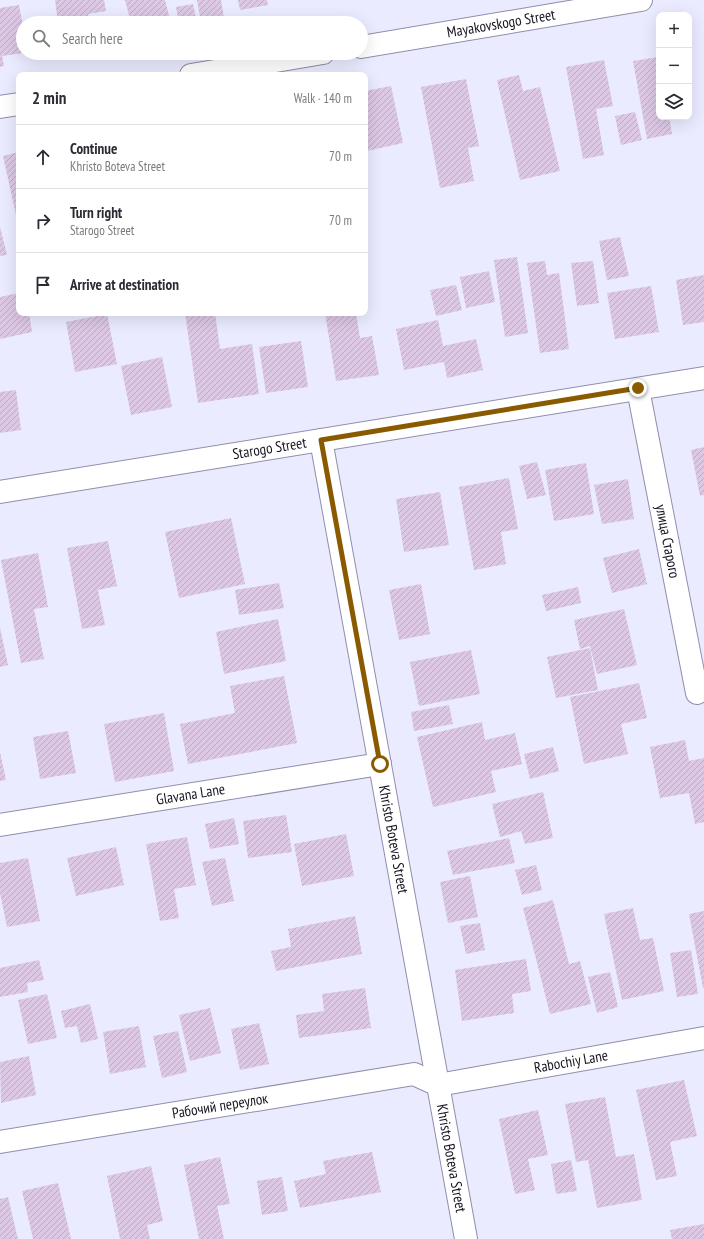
<!DOCTYPE html>
<meta charset="utf-8">
<style>
:root{--surface:#fff;--page:#f2f2f3;--text:#2b2b33;--muted:#7c7c81;--line:#e1e1e2}
body{margin:0;font-family:"PT Sans Narrow",sans-serif;background:var(--page);color:var(--text)}
.controls{position:absolute;right:12px;top:12px;display:grid;overflow:hidden;border-radius:8px;box-shadow:0 4px 16px #0002}
.controls button{width:36px;height:36px;display:grid;place-items:center;padding:0;border:0;border-bottom:1px solid var(--line);background:var(--surface);color:var(--text);font:20px sans-serif}
.stop{position:absolute;width:12px;height:12px;margin:-9px;border:3px solid #895a00;border-radius:50%;background:#fff}
.stop.end{background:#895a00;border-color:#fff;box-shadow:0 1px 4px #0008}
.list{margin:0;padding:0;list-style:none}
h2{display:flex;justify-content:space-between;align-items:center;height:52px;margin:0;padding:0 16px;font-size:17px}
h2 small{font-size:13px;font-weight:400;color:var(--muted)}
.list li{display:grid;grid-template-columns:26px 1fr auto;gap:12px;align-items:center;box-sizing:border-box;height:64px;padding:0 16px;border-top:1px solid var(--line)}
.list b{display:block;font-size:15px;white-space:nowrap}
.list p{margin:0;font-size:13px;white-space:nowrap;color:var(--muted)}
.list em{font-size:13px;font-style:normal;color:var(--muted)}
.icon{flex:none;width:22px;height:22px;fill:none;stroke:currentColor;stroke-width:2;stroke-linecap:round;stroke-linejoin:round}
.map{position:relative;flex:none;width:704px;height:1239px;overflow:hidden}
.search{position:absolute;background:var(--surface);box-shadow:0 4px 16px #0002;left:16px;top:16px;width:352px;height:44px;display:flex;align-items:center;gap:10px;box-sizing:border-box;padding:0 14px;border-radius:22px;color:var(--muted);font-size:15px}
.panel{position:absolute;background:var(--surface);box-shadow:0 4px 16px #0002;left:16px;top:72px;width:352px;height:244px;border-radius:8px}
.map>svg:first-child{display:block}
</style>
<div class="map">
<svg width="704" height="1239" viewBox="0 0 704 1239">
<defs>
<pattern id="building-hatch" width="6" height="6" patternUnits="userSpaceOnUse"><rect width="6" height="6" fill="#dcc8e4"/><path d="M-1 1l2-2M0 6l6-6M5 7l2-2" fill="none" stroke="#bcabc3"/></pattern>
</defs>
<rect width="100%" height="100%" fill="#ebebff"/>
<g fill="url(#building-hatch)">
<polygon points="55,0 104,0 106,11 88,14 90,23 58,23"/>
<polygon points="125,0 165,0 171,23 131,23"/>
<polygon points="197,0 221,0 225,23 201,23"/>
<polygon points="238,0 267,0 268,5 240,10"/>
<polygon points="193,4 197,23 179,23 176,7"/>
<polygon points="19,5 23,26 23,53 2,56 4,66 0,67 0,8"/>
<polygon points="658,57 659,117 669,117 672,134 647,139 633,61"/>
<polygon points="604,60 613,106 596,109 604,155 583,159 566,67"/>
<polygon points="519,75 523,91 540,87 560,171 520,180 497,80"/>
<polygon points="466,79 479,146 468,148 474,181 440,188 421,87"/>
<polygon points="391,86 403,143 367,151 365,143 365,91"/>
<polygon points="635,112 642,140 621,145 615,116"/>
<polygon points="19,152 19,224 18,224 3,156"/>
<polygon points="0,227 7,255 0,256"/>
<polygon points="620,237 629,276 607,280 599,241"/>
<polygon points="517,257 528,333 505,337 494,260"/>
<polygon points="545,261 547,275 559,273 569,349 540,353 527,263"/>
<polygon points="593,261 599,303 577,306 571,263"/>
<polygon points="489,271 495,302 466,308 460,277"/>
<polygon points="704,275 704,322 683,325 676,280"/>
<polygon points="456,285 462,310 436,316 430,290"/>
<polygon points="651,286 659,332 615,339 607,293"/>
<polygon points="19,293 19,313 29,313 32,332 0,339 0,297"/>
<polygon points="185,313 215,313 220,349 252,344 259,394 198,403"/>
<polygon points="325,313 356,313 360,338 372,336 379,375 336,381"/>
<polygon points="107,314 117,364 75,372 66,322"/>
<polygon points="438,320 443,346 476,339 483,370 447,378 444,362 404,370 396,329"/>
<polygon points="301,341 308,387 266,393 259,347"/>
<polygon points="162,357 172,407 131,415 121,366"/>
<polygon points="16,390 21,430 0,433 0,392"/>
<polygon points="704,447 704,495 700,496 691,450"/>
<polygon points="537,462 546,495 527,499 519,466"/>
<polygon points="586,463 594,514 554,521 545,470"/>
<polygon points="509,478 518,529 501,532 506,564 474,570 459,487"/>
<polygon points="628,479 634,519 602,524 594,485"/>
<polygon points="440,492 449,545 404,552 396,499"/>
<polygon points="231,518 245,584 179,598 165,532"/>
<polygon points="108,541 117,586 98,590 105,625 82,629 67,548"/>
<polygon points="639,549 647,584 612,593 603,558"/>
<polygon points="38,553 48,607 34,609 44,659 21,663 1,560"/>
<polygon points="279,583 284,608 239,615 235,590"/>
<polygon points="421,584 430,634 399,640 389,590"/>
<polygon points="578,587 581,603 546,611 542,595"/>
<polygon points="624,609 637,665 597,674 590,646 580,649 574,620"/>
<polygon points="278,619 286,661 224,674 216,632"/>
<polygon points="0,628 8,665 0,667"/>
<polygon points="590,648 598,690 556,698 547,657"/>
<polygon points="471,650 480,694 419,706 410,662"/>
<polygon points="284,676 297,743 188,764 180,724 235,713 230,686"/>
<polygon points="639,683 647,718 621,724 628,754 584,764 570,697"/>
<polygon points="449,705 453,724 414,731 411,712"/>
<polygon points="164,713 174,771 115,782 104,724"/>
<polygon points="482,722 485,740 515,733 522,764 491,771 496,792 433,807 417,737"/>
<polygon points="68,731 76,773 40,779 33,737"/>
<polygon points="685,740 689,761 704,758 704,822 695,824 689,793 660,798 650,747"/>
<polygon points="553,747 559,771 530,779 524,754"/>
<polygon points="0,752 6,780 0,781"/>
<polygon points="543,792 553,838 525,844 521,831 500,837 492,804"/>
<polygon points="286,815 292,852 248,858 243,821"/>
<polygon points="234,818 239,844 210,849 205,824"/>
<polygon points="346,834 354,876 302,886 294,844"/>
<polygon points="187,837 196,885 174,889 179,918 160,921 146,844"/>
<polygon points="509,838 515,863 453,875 447,851"/>
<polygon points="116,847 124,885 76,896 67,858"/>
<polygon points="28,858 40,921 7,927 0,893 0,863"/>
<polygon points="225,858 234,901 212,906 202,862"/>
<polygon points="536,865 542,890 522,895 515,870"/>
<polygon points="470,876 478,917 448,923 440,882"/>
<polygon points="553,900 569,964 580,961 591,1004 550,1014 523,908"/>
<polygon points="633,908 640,940 653,938 664,991 622,1000 604,914"/>
<polygon points="704,911 704,988 703,988 689,914"/>
<polygon points="355,916 362,954 276,971 271,951 291,947 288,929"/>
<polygon points="480,923 485,950 466,954 460,926"/>
<polygon points="691,950 698,994 677,997 670,953"/>
<polygon points="526,959 531,991 512,994 514,1013 462,1021 455,970"/>
<polygon points="39,960 44,980 27,983 28,992 0,997 0,968"/>
<polygon points="610,972 618,1007 597,1013 588,977"/>
<polygon points="365,988 371,1028 299,1038 296,1015 324,1011 322,994"/>
<polygon points="47,994 57,1038 28,1044 18,1000"/>
<polygon points="90,1004 98,1039 81,1043 77,1026 65,1028 61,1011"/>
<polygon points="210,1008 221,1053 190,1061 179,1015"/>
<polygon points="259,1023 269,1064 240,1070 231,1029"/>
<polygon points="139,1026 146,1067 110,1074 103,1032"/>
<polygon points="178,1031 187,1072 162,1078 153,1036"/>
<polygon points="29,1056 36,1095 1,1103 0,1062"/>
<polygon points="684,1080 697,1136 670,1142 677,1176 656,1180 636,1090"/>
<polygon points="605,1097 616,1157 634,1154 642,1200 597,1208 588,1160 576,1162 565,1104"/>
<polygon points="538,1110 548,1155 528,1159 535,1190 515,1194 499,1119"/>
<polygon points="372,1152 381,1192 300,1208 294,1181 326,1174 323,1161"/>
<polygon points="220,1157 230,1204 217,1206 224,1239 199,1239 184,1165"/>
<polygon points="571,1160 577,1191 556,1194 551,1164"/>
<polygon points="151,1166 163,1221 147,1225 150,1239 120,1239 107,1176"/>
<polygon points="282,1177 288,1211 262,1215 257,1181"/>
<polygon points="58,1183 71,1239 33,1239 22,1191"/>
<polygon points="8,1197 18,1239 0,1239 0,1199"/>
<polygon points="704,1224 704,1239 672,1239 670,1230"/>
</g>
<g fill="none" stroke-linecap="round" stroke-linejoin="round">
<g stroke="#8f8eac" stroke-width="24">
<g id="minor">
<path id="s1" d="M361,47l280,-47"/>
<polyline points="191,75 323,53"/>
<polyline points="0,107 19,104"/>
<path id="s2" d="M638,389l59,304"/>
<path id="s3" d="M321,440l145,799"/>
<path id="s4" d="M0,492l704,-114"/>
<path id="s5" d="M0,825l380,-61"/>
<path id="s6" d="M0,1142l414,-68 24,11 266,-47"/>
</g>
</g>
<use href="#minor" stroke="#fff" stroke-width="22"/>
</g>
<g fill="none" stroke-linecap="round" stroke-linejoin="round">
<polyline stroke="#895a00" stroke-width="5" points="380,764 321,440 638,388"/>
</g>
<g text-anchor="middle" stroke-width="3.5" stroke-linejoin="round" paint-order="stroke">
<g font-size="15" fill="#15141f" stroke="#ebebff">
<text dy="5" stroke="none"><textPath href="#s1" startOffset="142">Mayakovskogo Street</textPath></text>
<text dy="5" stroke="none"><textPath href="#s4" startOffset="273">Starogo Street</textPath></text>
<text dy="5" stroke="none"><textPath href="#s2" startOffset="155">улица Старого</textPath></text>
<text dy="5" stroke="none"><textPath href="#s5" startOffset="193">Glavana Lane</textPath></text>
<text dy="5" stroke="none"><textPath href="#s3" startOffset="406">Khristo Boteva Street</textPath></text>
<text dy="5" stroke="none"><textPath href="#s6" startOffset="581">Rabochiy Lane</textPath></text>
<text dy="5" stroke="none"><textPath href="#s6" startOffset="223">Рабочий переулок</textPath></text>
<text dy="5" stroke="none"><textPath href="#s3" startOffset="730">Khristo Boteva Street</textPath></text>
</g>
</g>
</svg>
<div class="controls">
<button>+</button>
<button>−</button>
<button><svg class="icon" aria-label="layers" viewBox="0 0 24 24"><path d="M12 4l9 5-9 5-9-5zM3 14l9 5 9-5"/></svg></button>
</div>
<div class="stop" style="left:380px;top:764px"></div>
<div class="stop end" style="left:638px;top:388px"></div>
<div class="search"><svg class="icon" aria-label="search" viewBox="0 0 24 24"><circle cx="10" cy="10" r="6"/><path d="M15 15l6 6"/></svg>Search here</div>
<section class="panel">
<h2>2 min<small>Walk · 140 m</small></h2>
<ul class="list">
<li><svg class="icon" aria-label="ahead" viewBox="0 0 24 24"><path d="M12 20V5M6 11l6-6 6 6"/></svg><div><b>Continue</b><p>Khristo Boteva Street</p></div><em>70 m</em></li>
<li><svg class="icon" aria-label="right" viewBox="0 0 24 24"><path d="M7 20v-9h11M14 6l5 5-5 5"/></svg><div><b>Turn right</b><p>Starogo Street</p></div><em>70 m</em></li>
<li><svg class="icon" aria-label="arrive" viewBox="0 0 24 24"><path d="M6 21V4h12l-3 4 3 4H6"/></svg><div><b>Arrive at destination</b></div></li>
</ul>
</section>
</div>
